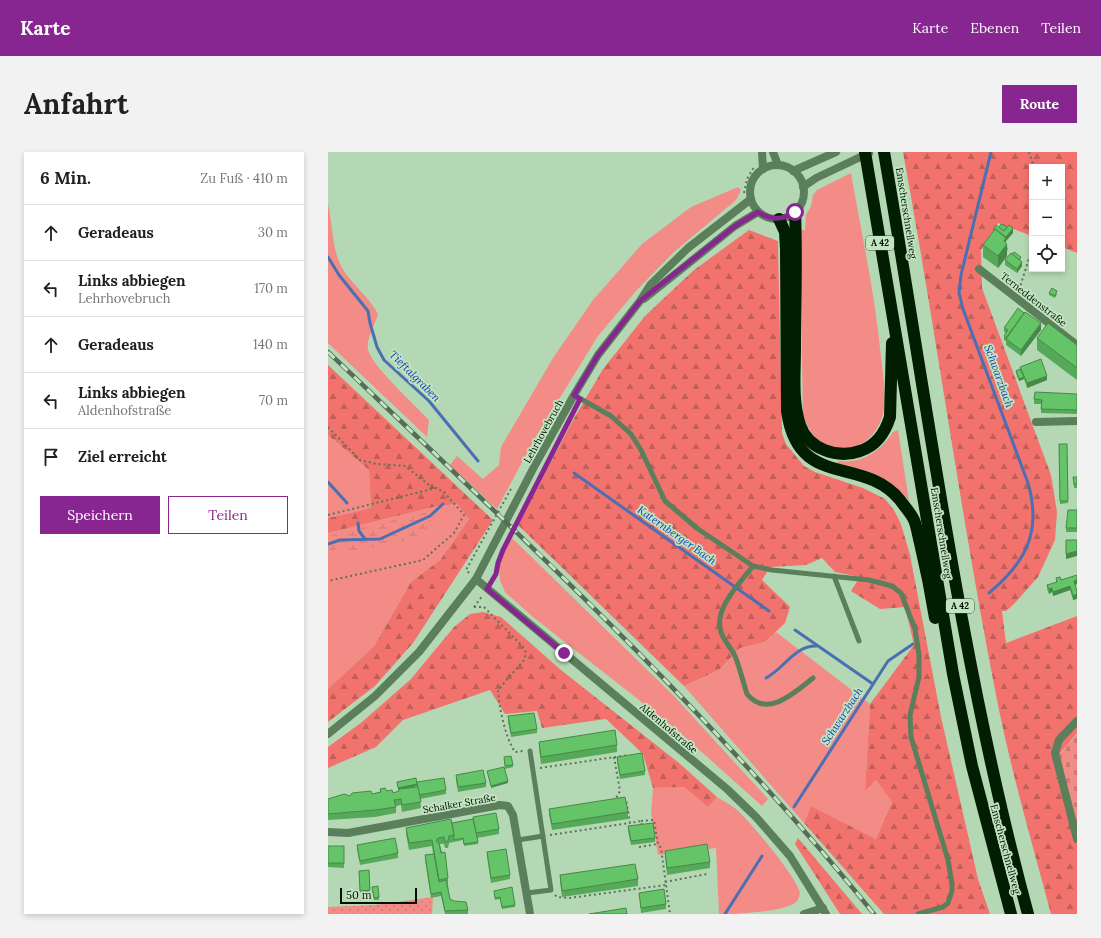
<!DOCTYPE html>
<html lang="de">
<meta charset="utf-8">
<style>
:root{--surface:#fff;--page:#f2f2f2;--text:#202124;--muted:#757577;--line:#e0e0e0;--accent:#872690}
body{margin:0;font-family:Lora,serif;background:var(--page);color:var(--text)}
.controls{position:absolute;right:12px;top:12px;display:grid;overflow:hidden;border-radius:0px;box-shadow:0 2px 6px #0003}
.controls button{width:36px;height:36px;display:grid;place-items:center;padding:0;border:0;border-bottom:1px solid var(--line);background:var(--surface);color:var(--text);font:20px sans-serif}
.scale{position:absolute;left:12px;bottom:10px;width:77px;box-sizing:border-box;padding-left:4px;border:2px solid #040f04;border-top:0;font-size:11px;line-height:14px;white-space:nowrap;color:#040f04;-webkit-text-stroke:3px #c2e5c1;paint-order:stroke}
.stop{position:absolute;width:12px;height:12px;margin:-9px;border:3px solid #872690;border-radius:50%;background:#fff}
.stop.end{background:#872690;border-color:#fff;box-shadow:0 1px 4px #0008}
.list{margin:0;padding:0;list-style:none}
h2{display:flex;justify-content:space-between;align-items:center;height:52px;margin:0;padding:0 16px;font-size:17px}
h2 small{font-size:13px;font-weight:400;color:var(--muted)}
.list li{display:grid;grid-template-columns:26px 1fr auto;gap:12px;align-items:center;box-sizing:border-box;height:56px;padding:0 16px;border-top:1px solid var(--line)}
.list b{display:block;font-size:15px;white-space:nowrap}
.list p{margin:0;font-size:13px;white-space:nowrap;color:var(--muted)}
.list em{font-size:13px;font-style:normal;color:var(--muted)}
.actions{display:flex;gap:8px;padding:12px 16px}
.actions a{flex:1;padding:9px 0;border:1px solid var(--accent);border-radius:0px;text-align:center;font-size:14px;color:var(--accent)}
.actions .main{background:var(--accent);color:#fff}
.icon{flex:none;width:22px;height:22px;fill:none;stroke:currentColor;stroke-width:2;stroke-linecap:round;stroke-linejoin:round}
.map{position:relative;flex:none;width:749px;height:762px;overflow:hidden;border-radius:0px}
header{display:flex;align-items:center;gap:24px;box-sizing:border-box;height:56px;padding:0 20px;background:var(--accent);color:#fff}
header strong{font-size:19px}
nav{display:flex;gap:22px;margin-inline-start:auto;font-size:14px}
.intro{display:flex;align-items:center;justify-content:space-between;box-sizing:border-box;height:96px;padding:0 24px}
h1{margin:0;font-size:28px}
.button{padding:10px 18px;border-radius:0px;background:var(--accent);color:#fff;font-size:14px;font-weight:700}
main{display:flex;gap:24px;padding:0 24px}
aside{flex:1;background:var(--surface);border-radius:0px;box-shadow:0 2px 6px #0003}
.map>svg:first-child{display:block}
</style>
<header>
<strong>Karte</strong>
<nav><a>Karte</a><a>Ebenen</a><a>Teilen</a></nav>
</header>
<div class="intro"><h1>Anfahrt</h1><a class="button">Route</a></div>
<main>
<aside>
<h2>6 Min.<small>Zu Fuß · 410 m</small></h2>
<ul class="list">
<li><svg class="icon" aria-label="ahead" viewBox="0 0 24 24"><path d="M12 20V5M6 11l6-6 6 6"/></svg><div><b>Geradeaus</b></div><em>30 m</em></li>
<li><svg class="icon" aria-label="left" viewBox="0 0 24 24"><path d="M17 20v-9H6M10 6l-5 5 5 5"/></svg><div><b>Links abbiegen</b><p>Lehrhovebruch</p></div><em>170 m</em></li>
<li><svg class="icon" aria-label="ahead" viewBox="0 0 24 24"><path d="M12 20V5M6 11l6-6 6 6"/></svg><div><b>Geradeaus</b></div><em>140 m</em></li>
<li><svg class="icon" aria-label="left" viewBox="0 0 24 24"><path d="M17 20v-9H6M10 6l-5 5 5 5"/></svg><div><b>Links abbiegen</b><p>Aldenhofstraße</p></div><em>70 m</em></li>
<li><svg class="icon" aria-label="arrive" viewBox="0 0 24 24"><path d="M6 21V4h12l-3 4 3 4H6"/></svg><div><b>Ziel erreicht</b></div></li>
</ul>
<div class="actions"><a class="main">Speichern</a><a>Teilen</a></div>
</aside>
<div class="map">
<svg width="749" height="762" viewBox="0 0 749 762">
<defs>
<pattern id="forest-firs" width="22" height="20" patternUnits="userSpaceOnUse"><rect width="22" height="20" fill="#f2736d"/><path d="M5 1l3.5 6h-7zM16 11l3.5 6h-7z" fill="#c25d57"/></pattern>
<pattern id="wetland-marsh" width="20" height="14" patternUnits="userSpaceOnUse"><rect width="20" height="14" fill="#f38c86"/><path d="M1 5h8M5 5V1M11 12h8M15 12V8" fill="none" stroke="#cf7872"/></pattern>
<pattern id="cemetery-stones" width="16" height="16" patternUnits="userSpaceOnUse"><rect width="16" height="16" fill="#f38c86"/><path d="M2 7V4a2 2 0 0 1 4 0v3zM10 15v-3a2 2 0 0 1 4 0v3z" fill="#cf7872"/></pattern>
<pattern id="park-dots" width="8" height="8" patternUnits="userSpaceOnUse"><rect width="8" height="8" fill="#f38c86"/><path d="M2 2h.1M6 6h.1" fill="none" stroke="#cf7872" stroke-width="1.8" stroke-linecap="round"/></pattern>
</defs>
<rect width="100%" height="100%" fill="#b5d8b4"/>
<g fill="#f38c86">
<path d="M523,21c10,58 23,116 29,175 2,20 6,40 4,61 -3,24 -28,49 -54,39 -15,-6 -21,-18 -27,-32l-3,-186h5l1,-15 5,-9 2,-11 4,-5z"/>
<polygon points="410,35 413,38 408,48 346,100 308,139 270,184 207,286 169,357 122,313 129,304 155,327 171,313 173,295 225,206 265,148 314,92 363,55"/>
<path d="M0,52c4,18 4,38 10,55 8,22 30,35 40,55 -3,11 -12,25 -10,36 4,16 48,56 61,70l-2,17 -99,-94z"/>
<path d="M570,278l11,71c-20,-25 -41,-31 -71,-37v-3c24,3 43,-10 55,-29z"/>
<polygon points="0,283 41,318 43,356 0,366"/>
<polygon points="129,352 141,367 112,408 83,430 46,494 0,537 0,381 110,354"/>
<polygon points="184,386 346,544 440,647 434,654 348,577 205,465 177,440 172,428 171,416 174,404"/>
<polygon points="448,480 542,552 537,639 548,628 564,650 548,687 483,654 476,671 356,534 391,518 412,496 437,490"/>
<path d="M356,635l24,20 9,-10c6,4 15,8 20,13 13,11 61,69 63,83 -1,3 -1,7 -4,9 -10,10 -62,12 -77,12l-3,-66 -58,7 -7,-42 2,-25z"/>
</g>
<g fill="url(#forest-firs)">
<path d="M575,0h174v101l-15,-6v-80h-30v69l-34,-13 -17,27 1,38 69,187 6,37 -2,28 -17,37 -24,27 -8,7h-4l4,32 71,-27v117l-22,26 22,82v73h-26c-18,-68 -38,-136 -52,-204 -37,-185 -62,-373 -96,-558z"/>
<polygon points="421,78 450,89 454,281 458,292 476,314 487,320 535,336 557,347 566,358 573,372 582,403 613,565 650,727 662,762 556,762 476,671 483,654 548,687 564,650 548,628 537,639 542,552 586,493 577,455 552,457 523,439 532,425 507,420 494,406 478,413 442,415 434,428 462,455 457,471 437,490 412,496 391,518 356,534 190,373 245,268 275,217 317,164 366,118"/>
<polygon points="0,213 165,368 85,491 47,534 0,570 0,537 46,494 83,430 112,408 141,367 129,352 110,354 0,381 0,366 43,356 41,318 0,283"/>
<polygon points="155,460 173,465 233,518 351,611 389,645 380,655 356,635 325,636 315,602 278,567 214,576 209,559 177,562 162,538 75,568 48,595 0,616 0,595 34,570 83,527 126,475 142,462"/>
<polygon points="470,686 534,762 512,762 467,692"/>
</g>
<polygon fill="url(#wetland-marsh)" points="100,360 103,369 99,380 85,387 62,393 0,402 0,384"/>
<polygon fill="url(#cemetery-stones)" points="749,582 749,689 727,607"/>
<polygon fill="url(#park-dots)" points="105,745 104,762 0,762 0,755 47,753"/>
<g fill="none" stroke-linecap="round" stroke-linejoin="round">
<g stroke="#4b6fb3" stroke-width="3">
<polyline points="0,105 11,123 40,159 42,171 49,195 56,208 101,249 150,309"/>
<polyline points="246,321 441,459"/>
<polyline points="0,330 19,351"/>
<polyline points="30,371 31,379 37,387"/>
<polyline points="0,392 12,388 52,387 102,364 115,352"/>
<path d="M661,441c37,-31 53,-61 39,-110l-65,-174 -4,-16 2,-18 30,-123"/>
<polyline points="467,478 545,532"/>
<path d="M438,526c19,-10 28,-32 50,-32"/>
<polyline points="466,655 560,509 585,492"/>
<polyline points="397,762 434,704"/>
</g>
<g stroke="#5c735b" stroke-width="2" stroke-dasharray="2 3" stroke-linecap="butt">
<polyline points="701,0 706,15"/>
<polyline points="416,41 419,27 426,15"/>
<polyline points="691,138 704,97"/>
<polyline points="0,275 32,308 49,312 77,314 105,336"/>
<polyline points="0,363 108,336 116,340 136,363 126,381 95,408 0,429"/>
<polyline points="141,421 138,418 184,335"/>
<path d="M164,429c6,-9 6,-19 10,-29 9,-22 22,-43 33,-64"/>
<polyline points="146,455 155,443"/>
<path d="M146,455h10l40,41 2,5 -2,7 -26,30c1,17 7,47 17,62l8,-1"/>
<polyline points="286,605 292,639 287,648"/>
<polyline points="212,616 301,603 302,606"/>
<polyline points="296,648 298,647 302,671 313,669 314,675"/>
<polyline points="313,669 326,668 330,692 333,696 342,762"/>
<polyline points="222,683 302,671"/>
<polyline points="311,695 330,692"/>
<polyline points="337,730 379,722"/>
<polyline points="227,743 229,745 241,746 338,733"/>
</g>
<g stroke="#5a7f5a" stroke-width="5">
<polyline points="246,243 283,264 303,282 313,298 337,349 370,377 425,414 444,418 541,428 564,434 573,441 587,477 591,503 591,525 582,563 583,585 620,708 624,732 624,739 620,751 615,755 590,762"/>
<path d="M425,414c-13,17 -40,43 -32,66 3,9 10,16 14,24 5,12 8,26 12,38 20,25 48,-2 66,-16"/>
<polyline points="506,424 531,489"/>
<polyline points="190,688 215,684"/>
<polyline points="199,741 223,738 202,599"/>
</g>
<g stroke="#5a7f5a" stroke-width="8">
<polyline points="651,117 749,193"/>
<polyline points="708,270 749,269"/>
<polyline points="749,569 731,588 727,601 749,687"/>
<polyline points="0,680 20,681 172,653 180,654 185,663 202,762"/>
<polyline points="476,762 495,756"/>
</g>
<g stroke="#5a7f5a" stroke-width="8">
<polyline points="434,0 435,17"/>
<polyline points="445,0 450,13"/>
<circle cx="449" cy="40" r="27"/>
<polyline points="465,19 508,0"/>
<polyline points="475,35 488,26 541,1"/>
<polyline points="316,147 407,74 430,60"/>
<polyline points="148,427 399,637 428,665 462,704 498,762"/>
<polyline points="0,582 47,544 91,500 148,427 207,313 246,243 270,203 312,149 323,132 360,96 423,47"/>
</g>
<g stroke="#011e03" stroke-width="12">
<polyline points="537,0 625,522 644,614 683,762"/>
<path d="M556,0c44,255 76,512 144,762"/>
<path d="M467,59c2,46 0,92 0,138 0,24 -3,52 5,76 8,24 37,34 60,26 16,-5 25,-18 30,-34l2,-74"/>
<path d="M451,67l6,13 1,18 1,161c11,80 75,43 113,89 4,6 11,13 14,20 3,7 4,16 6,23 6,25 11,50 15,75"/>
</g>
<g stroke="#566c56" stroke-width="4.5">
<path id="rail" d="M0,200c189,180 382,359 546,562"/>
</g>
<use href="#rail" stroke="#c2e5c1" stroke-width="3" stroke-dasharray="9" stroke-linecap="butt"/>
</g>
<g fill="#56a959">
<polygon points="671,76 685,81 678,89 678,91 680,97 679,99 679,104 670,116 655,105 655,93 665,81 665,78"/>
<polygon points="693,107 692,108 694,114 689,121 677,113 677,108"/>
<polygon points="721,141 729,142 727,146 721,143"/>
<polygon points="696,161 713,178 693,204 678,193 678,189 676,188 676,184 678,181 676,180 676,176"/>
<polygon points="709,186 749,193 749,228 709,198"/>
<polygon points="692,215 719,228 699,236 696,227 691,229 688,221 688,219 692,217"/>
<polygon points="749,242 749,262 713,261 713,252 706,252 706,247"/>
<polygon points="731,292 739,292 740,351 732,352"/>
<polygon points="745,325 749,325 749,336 746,336"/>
<polygon points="749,358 749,380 738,380 738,376"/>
<polygon points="728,426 749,432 747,433 745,448 742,438 725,444 724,440 721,442 719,437 719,433 728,430"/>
<polygon points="180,564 209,577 209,581 183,585 180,569"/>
<polygon points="211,590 289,593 289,600 213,612 211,596"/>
<polygon points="289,605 317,619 317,623 292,627 289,609"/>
<polygon points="176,607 185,613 185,615 177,617"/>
<polygon points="128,623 158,631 158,635 130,640 128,628"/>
<polygon points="69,630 89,634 76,637 89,635 89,630 118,638 118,642 92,647 93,656 74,660 73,653 68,654 68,661 47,665 0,668 0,647 22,644 44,642 52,640 52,637 65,641 71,639"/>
<polygon points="221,657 300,660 300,667 224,678 221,663"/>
<polygon points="145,665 171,677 171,682 149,686 150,692 136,694 135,688 121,691 120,696 117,696 116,692 112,692 120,726 120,733 122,747 140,758 140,762 117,762 113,744 103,746 97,708 97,703 105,702 104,694 81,698 78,682 78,676 124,671 145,667"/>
<polygon points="300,674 327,686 327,690 303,693 300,679"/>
<polygon points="29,693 70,701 70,706 32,713 29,697"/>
<polygon points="0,694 16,694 16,716 0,715"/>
<polygon points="337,699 382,710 382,716 339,723 337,705"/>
<polygon points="159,700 182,723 182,727 163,731 159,704"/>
<polygon points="41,718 42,740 32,741 31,719"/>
<polygon points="232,723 310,727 310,734 234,745 232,729"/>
<polygon points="44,737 51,745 51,748 46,748"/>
<polygon points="166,739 187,753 187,755 174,757 172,747 167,748"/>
<polygon points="311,741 338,752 338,757 313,761"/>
</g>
<g fill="#468948">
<polygon points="685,76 685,81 678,89 678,93 679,92 679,104 670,116 670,104 676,87"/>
<polygon points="694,110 694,114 689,121 689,117"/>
<polygon points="713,171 713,178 693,204 693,198"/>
<polygon points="719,224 719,228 699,236 699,231"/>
<polygon points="696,225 696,227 691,229 691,227"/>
<polygon points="749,399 749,404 738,407 738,402"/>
<polygon points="749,428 749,432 746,433 746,429"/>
<polygon points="742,434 742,438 725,444 725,440"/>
<polygon points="724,436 724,440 721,442 721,437"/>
<polygon points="749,442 749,447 745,448 745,444"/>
<polygon points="180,629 180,631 163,636 163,634"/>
<polygon points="89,632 89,634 70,638 70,636"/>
</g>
<g fill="#64c467" stroke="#468948">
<polygon points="673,72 679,75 676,79 671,76"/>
<polygon points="668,73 676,79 681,73 685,76 678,85 667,77 666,79 665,78"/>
<polygon points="667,77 678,86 676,89 679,92 670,104 655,93"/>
<polygon points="686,100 693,105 691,108 684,102"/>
<polygon points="683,101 694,110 689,117 677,108"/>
<polygon points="724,136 729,139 727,144 721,141"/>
<polygon points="690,156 696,161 678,186 676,184 680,178 676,176"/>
<polygon points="697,160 713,171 693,198 678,187"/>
<polygon points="720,171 749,193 749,216 709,186"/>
<polygon points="713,207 719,224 699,231 692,215"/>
<polygon points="692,217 696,225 691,227 688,219"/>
<polygon points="707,240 749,242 749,258 713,257 714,248 706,247"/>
<polygon points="731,292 739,292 740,349 732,349"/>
<polygon points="745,325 749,325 749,332 746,332"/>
<polygon points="740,358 749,358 749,376 738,376"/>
<polygon points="738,388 749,388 749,399 738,402"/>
<polygon points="749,423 749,428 746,429 749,439 749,442 745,444 742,434 725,440 724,436 721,437 719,433 729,430 728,426 732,425 733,428"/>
<polygon points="206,561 209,577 183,581 180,564"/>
<polygon points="287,578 289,593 213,605 211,590"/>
<polygon points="314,601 317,619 292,623 289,605"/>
<polygon points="183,604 185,613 177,614 176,605"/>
<polygon points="176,615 180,629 163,634 159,619"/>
<polygon points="155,618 158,631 130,635 128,623"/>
<polygon points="88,626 89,632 70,636 69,630"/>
<polygon points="116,626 118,638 91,643 89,630"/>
<polygon points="90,635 93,650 74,653 73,647 66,648 68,655 47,658 0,662 0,647 16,642 22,644 24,641 43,639 44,642 53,640 52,637 57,636 59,639 64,638 65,641 71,639 71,637"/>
<polygon points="297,645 300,660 224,672 221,657"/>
<polygon points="168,661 171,677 148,681 145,665"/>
<polygon points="123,667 126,683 121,684 120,689 117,690 116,685 110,686 108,689 111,691 113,701 117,700 120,726 111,728 104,688 81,691 78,676"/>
<polygon points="145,667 150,690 136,692 135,686 126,688 126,683 124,671"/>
<polygon points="325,671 327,686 303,689 300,674"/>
<polygon points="67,686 70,701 32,709 29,693"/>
<polygon points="379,692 382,710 339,716 337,699"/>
<rect x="0" y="694" width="16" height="17"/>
<polygon points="178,697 182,723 163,726 159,700"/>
<polygon points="106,702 111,730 118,728 122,747 126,749 138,750 140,758 117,759 113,740 103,742 97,703"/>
<polygon points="307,712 310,727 234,739 232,723"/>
<polygon points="41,718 42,738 32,739 31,719"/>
<polygon points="50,734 51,745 46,746 44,735"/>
<polygon points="184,735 187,753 174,755 172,745 167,746 166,739"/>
<polygon points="336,737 338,752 313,756 311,741"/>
<polygon points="298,756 299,762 261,762"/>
</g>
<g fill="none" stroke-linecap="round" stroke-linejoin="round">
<path stroke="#872690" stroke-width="5" d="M236,501l-77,-64 9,-15 2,-11 5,-13 77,-151 -6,-4 24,-40 42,-54 95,-75 23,-14c13,9 25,8 37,0"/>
</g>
<g text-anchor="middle" stroke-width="3.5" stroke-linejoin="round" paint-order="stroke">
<g fill="#c2e5c1" stroke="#3d4f3d" stroke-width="1">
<rect x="538" y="84" width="28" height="14" rx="3"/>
<rect x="618" y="447" width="28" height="14" rx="3"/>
</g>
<g font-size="9" font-weight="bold" fill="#040f04">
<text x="552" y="94">A 42</text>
<text x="632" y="457">A 42</text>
</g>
<g font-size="10" fill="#040f04" stroke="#c2e5c1">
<text transform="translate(579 61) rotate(81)" y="4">Emscherschnellweg</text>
<text transform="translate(706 147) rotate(38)" y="4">Terneddenstraße</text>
<text transform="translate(215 279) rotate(-61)" y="4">Lehrhovebruch</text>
<text transform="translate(614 381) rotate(81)" y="4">Emscherschnellweg</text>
<text transform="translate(341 576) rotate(40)" y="4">Aldenhofstraße</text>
<text transform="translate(131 651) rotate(-10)" y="4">Schalker Straße</text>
<text transform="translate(678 697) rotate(75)" y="4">Emscherschnellweg</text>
</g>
<g font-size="11" font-style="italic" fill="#143db0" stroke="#c2e5c1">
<text transform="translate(87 224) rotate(45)" y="4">Tieftalgraben</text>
<text transform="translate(671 224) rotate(70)" y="4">Schwarzbach</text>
<text transform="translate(349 383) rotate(35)" y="4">Katernberger Bach</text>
<text transform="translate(514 564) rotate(-57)" y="4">Schwarzbach</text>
</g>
</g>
</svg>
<div class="controls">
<button>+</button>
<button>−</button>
<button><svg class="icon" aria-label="locate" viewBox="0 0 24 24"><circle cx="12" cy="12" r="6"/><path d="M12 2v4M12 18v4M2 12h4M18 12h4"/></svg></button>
</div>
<div class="scale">50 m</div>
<div class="stop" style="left:467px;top:60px"></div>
<div class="stop end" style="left:236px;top:501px"></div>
</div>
</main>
